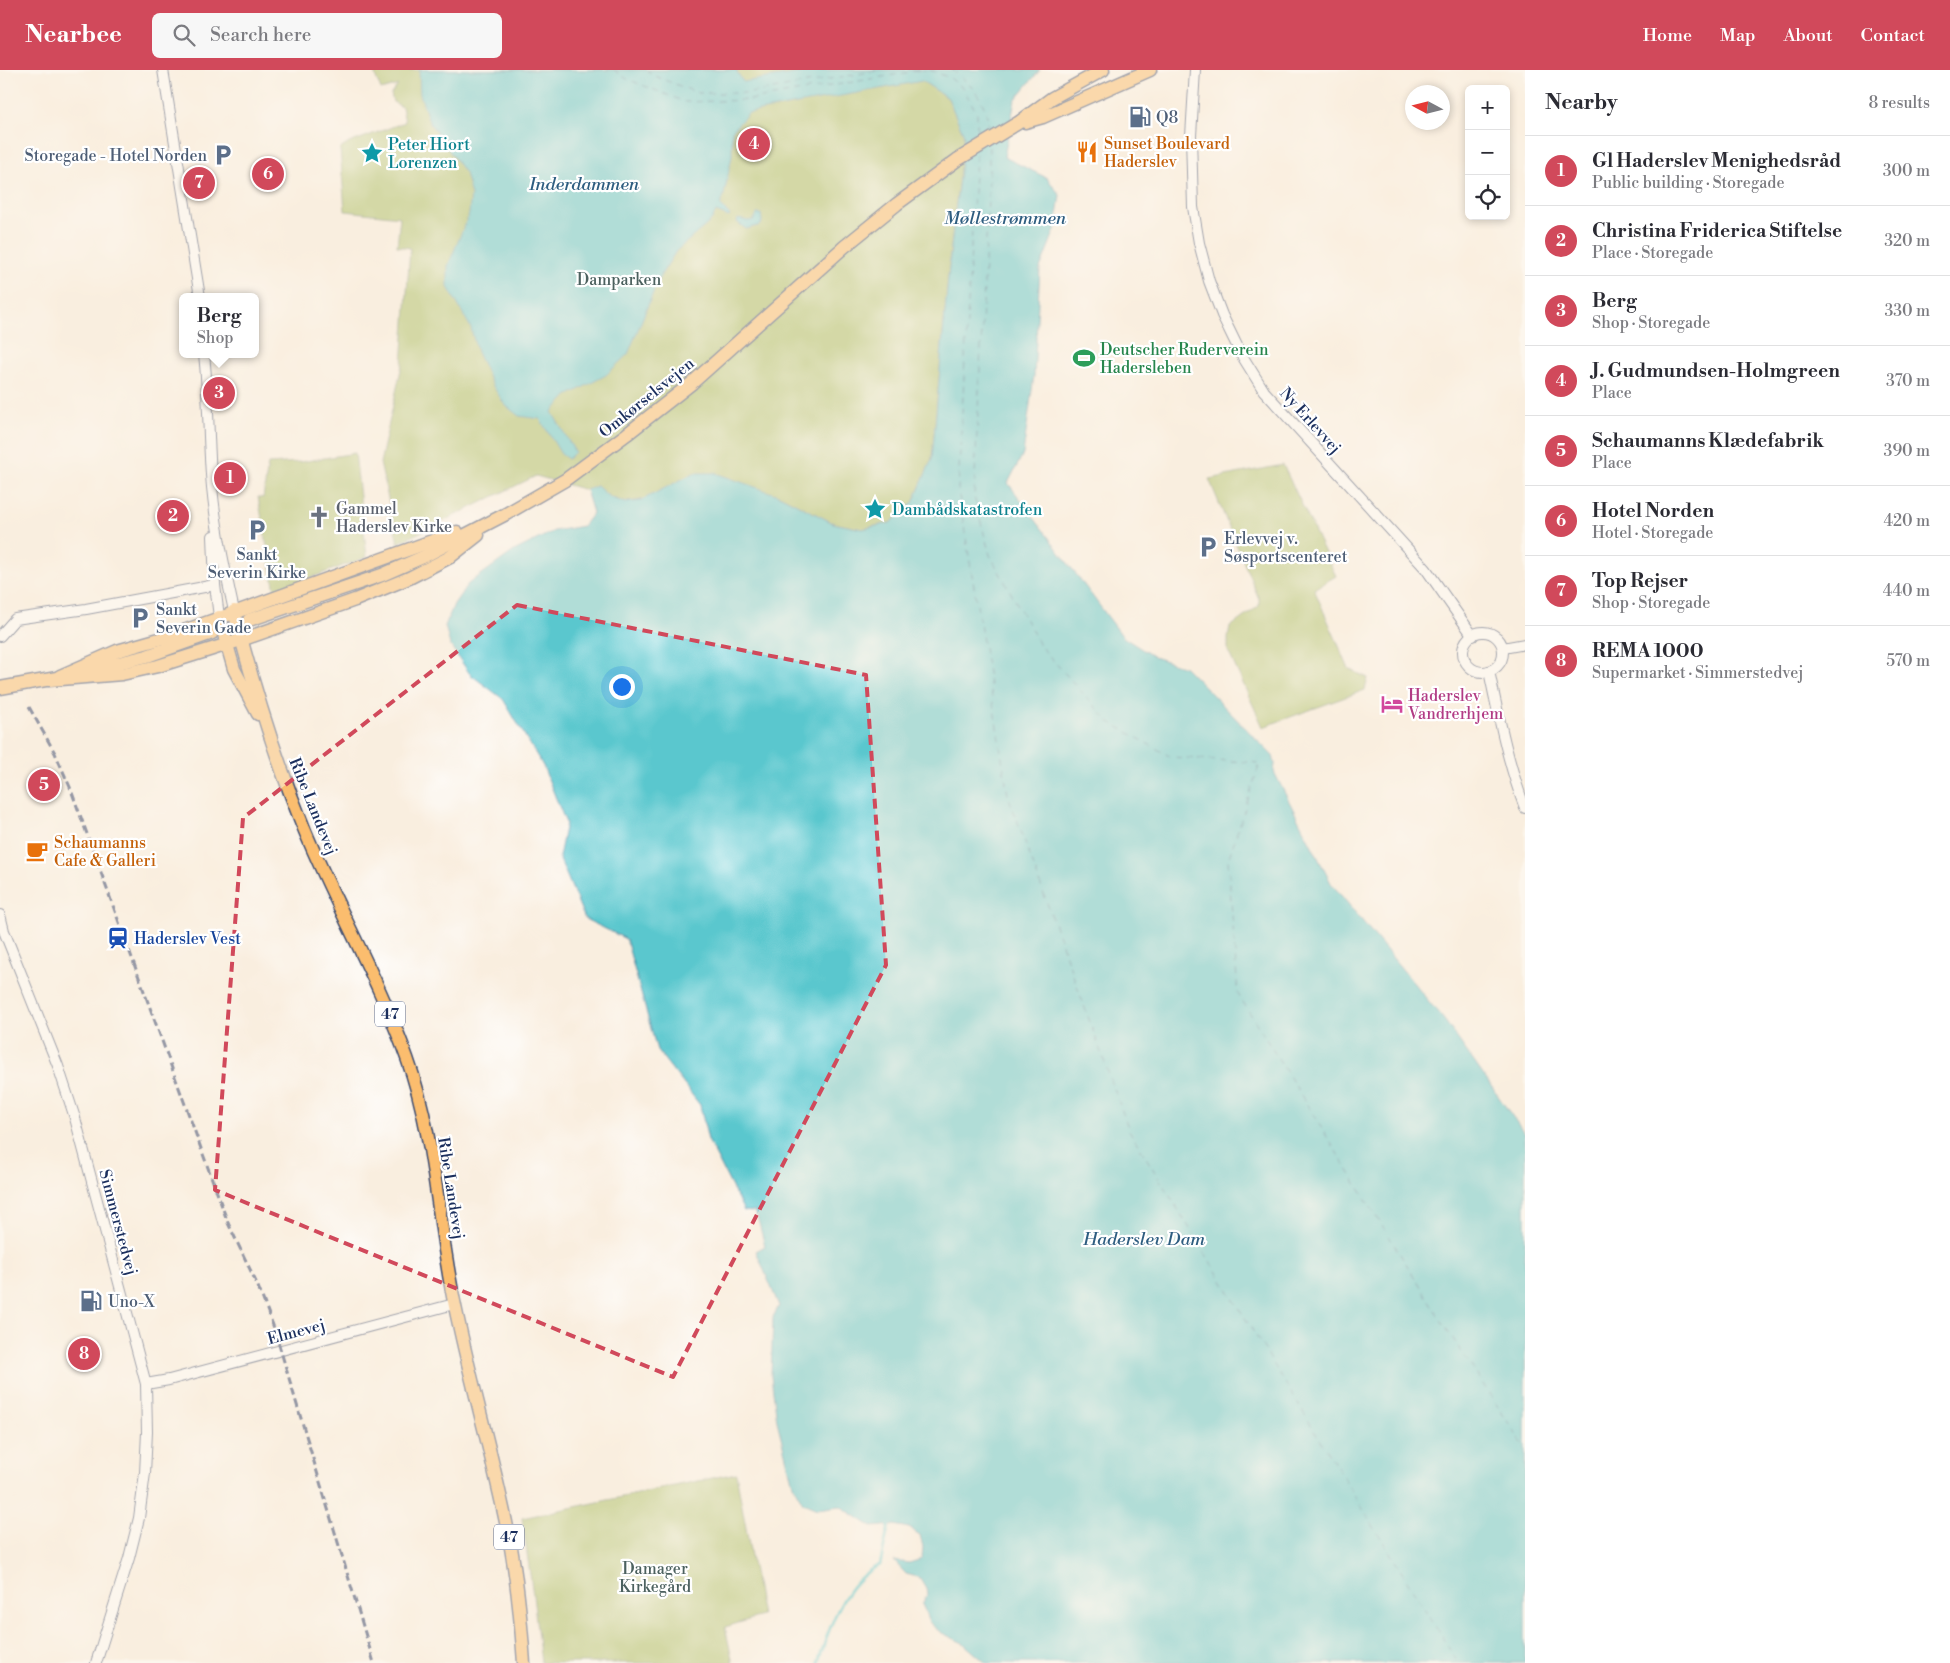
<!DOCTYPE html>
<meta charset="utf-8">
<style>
:root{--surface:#fff;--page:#f7f7f7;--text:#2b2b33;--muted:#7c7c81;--line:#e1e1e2;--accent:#d1495b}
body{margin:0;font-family:"Libre Bodoni",serif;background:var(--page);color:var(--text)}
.controls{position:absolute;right:15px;top:15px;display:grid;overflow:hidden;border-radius:8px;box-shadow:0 2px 8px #0003}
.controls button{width:45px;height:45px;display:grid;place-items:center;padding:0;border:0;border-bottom:1px solid var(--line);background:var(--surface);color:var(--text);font:25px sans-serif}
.compass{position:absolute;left:1405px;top:15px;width:45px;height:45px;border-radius:50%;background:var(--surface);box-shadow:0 2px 8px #0003;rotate:277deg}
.you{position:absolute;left:621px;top:616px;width:18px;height:18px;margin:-12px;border:4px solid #fff;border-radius:50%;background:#1a73e8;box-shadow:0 0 0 8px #1a73e833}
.badge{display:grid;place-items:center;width:32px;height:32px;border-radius:50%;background:var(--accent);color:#fff;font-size:16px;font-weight:700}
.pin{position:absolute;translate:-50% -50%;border:2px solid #fff;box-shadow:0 1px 5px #0006}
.popup{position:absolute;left:179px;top:223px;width:80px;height:65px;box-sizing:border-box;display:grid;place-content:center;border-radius:8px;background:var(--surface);filter:drop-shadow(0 1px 4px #0005);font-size:16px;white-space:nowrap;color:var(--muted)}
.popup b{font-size:19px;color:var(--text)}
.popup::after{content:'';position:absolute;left:50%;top:100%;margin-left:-10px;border:10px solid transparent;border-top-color:var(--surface)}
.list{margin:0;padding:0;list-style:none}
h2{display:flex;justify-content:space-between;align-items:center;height:65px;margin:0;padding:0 20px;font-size:21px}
h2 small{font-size:16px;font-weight:400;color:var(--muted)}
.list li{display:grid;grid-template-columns:32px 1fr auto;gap:15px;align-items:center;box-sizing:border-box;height:70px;padding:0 20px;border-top:1px solid var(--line)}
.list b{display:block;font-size:19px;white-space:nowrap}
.list p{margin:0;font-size:16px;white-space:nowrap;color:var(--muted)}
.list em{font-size:16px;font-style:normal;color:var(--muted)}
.icon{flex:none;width:28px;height:28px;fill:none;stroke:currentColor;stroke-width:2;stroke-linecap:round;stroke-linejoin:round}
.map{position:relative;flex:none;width:1525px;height:1593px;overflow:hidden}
header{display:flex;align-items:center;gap:30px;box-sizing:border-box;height:70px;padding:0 25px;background:var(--accent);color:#fff}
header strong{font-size:24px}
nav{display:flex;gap:28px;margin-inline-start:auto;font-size:18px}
.search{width:350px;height:45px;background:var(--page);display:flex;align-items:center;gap:12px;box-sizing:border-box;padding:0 18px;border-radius:8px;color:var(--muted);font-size:19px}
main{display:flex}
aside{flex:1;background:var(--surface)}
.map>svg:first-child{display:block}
</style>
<header>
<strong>Nearbee</strong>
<div class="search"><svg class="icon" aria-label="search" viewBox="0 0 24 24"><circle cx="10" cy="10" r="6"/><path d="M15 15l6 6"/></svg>Search here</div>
<nav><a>Home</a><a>Map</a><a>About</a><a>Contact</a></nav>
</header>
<main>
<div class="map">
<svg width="1525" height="1593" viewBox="0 0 1525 1593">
<rect width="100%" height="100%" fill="#fff"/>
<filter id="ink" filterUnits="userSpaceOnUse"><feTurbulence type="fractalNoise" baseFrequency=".02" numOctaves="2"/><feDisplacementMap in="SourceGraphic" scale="10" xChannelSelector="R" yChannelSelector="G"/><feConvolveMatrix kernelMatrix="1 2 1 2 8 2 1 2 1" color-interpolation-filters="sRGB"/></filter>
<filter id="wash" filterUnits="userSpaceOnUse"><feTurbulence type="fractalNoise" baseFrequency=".0096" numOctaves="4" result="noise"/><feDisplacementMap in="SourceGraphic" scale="20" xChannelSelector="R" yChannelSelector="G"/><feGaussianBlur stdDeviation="1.12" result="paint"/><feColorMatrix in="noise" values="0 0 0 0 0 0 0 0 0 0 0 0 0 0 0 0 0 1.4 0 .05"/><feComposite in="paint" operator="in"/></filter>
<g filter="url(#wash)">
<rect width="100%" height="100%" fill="#f9eedf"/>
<g fill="#a6bd62" stroke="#607660">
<path d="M373,0h547l2,11 26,17 16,37 -14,121 -18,203 -19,44 -23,20 -28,6 -29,-6 -52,-27 -87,-23c-32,17 -66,47 -97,13l-11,4 -50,-14 -138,67 -18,-80 22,-98 8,-117 -13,-2 3,-29 -55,-6 -5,-62 9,-6 56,-21 -3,-15 -9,-5 -2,-8 7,-9 -17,5z"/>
<polygon points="355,383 367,487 275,521 258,427 263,428 268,394 300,392"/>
<polygon points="1283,395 1336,506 1314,519 1349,599 1368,608 1365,620 1263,657 1228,581 1228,568 1230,557 1259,536 1259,529 1209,409"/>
<polygon points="736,1403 762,1546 725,1557 733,1593 541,1593 533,1525 522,1448"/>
</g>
<g fill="#5ac7ce" stroke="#3a7b96">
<polygon points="419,0 736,0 743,12 817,0 1040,0 1015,30 1004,87 1047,108 1060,125 1055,160 1040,198 1034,306 1023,384 1008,413 1123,567 1154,587 1185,597 1273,686 1275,694 1274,702 1331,813 1445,951 1525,1064 1525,1593 986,1593 963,1573 940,1562 929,1552 922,1534 927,1525 926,1518 920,1508 906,1504 894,1491 909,1493 922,1489 923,1477 920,1465 909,1458 894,1455 872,1457 840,1436 817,1439 803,1433 793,1415 777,1351 771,1306 773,1247 779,1236 756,1181 765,1176 756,1142 744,1141 708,1070 700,1035 657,980 626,869 585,849 559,787 566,753 543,696 503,629 470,604 450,575 445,556 454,534 468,514 514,481 554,461 583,456 593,443 586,420 597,416 609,427 625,433 640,431 694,403 715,403 781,426 833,453 862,459 890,453 913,433 932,389 950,186 964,65 948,28 922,11 748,43 732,61 732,86 723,129 720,135 730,145 729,147 716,142 711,151 676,181 659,208 628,284 606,305 567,326 552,342 575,382 568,389 561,384 540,349 519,346 505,335 493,316 477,282 471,258 448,217 448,196 469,144 471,125 465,103 429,52 420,24"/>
<polygon points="757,144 761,144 762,151 761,155 746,159 737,152 738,149 748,151 754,150"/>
</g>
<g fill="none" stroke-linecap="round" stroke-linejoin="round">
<path stroke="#5ac7ce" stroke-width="3" d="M818,1593c11,-35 26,-83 62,-98l9,-40"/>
<g stroke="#2e5d80" stroke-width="1" stroke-dasharray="6 5" stroke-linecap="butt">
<polyline points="614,0 627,9 685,32 750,30 922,0"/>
<polyline points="646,0 657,7 698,23 750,23 881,0"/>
<polyline points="930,0 950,8 963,18 977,43 977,71"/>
<path d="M952,0c24,17 37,35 37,65"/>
<polyline points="989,77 989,107 974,427 990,485 1041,577 1108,651 1171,687 1260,693 1228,790 1238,924 1448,1261 1525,1378"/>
<polyline points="976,85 958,419 1008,725 1129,1060 1458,1593"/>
</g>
</g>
</g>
<g filter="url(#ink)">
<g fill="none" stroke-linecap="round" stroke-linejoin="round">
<g stroke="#3c4c71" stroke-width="12">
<g id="minor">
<polyline points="163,0 200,227"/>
<polyline points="1195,0 1191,66 1193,137 1199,173 1209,211 1222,245 1241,284 1264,321 1426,499 1473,566"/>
<path d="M204,284c5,45 4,89 8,133 4,42 13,83 22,124"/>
<polyline points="213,466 215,515 219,547"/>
<circle cx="1483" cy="582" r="20"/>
<polyline points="0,566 15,549 86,539 215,515"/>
<polyline points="1503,578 1525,574"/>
<path d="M1489,601c10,47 19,93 36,137"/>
<polyline points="0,845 4,861 58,996 75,1048 146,1314 147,1362 145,1403 139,1448 129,1488 96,1593"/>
<polyline points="146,1314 169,1310 454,1234"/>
</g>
</g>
<g stroke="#3c4c71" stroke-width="15">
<g id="major">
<polyline points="1025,52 1043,47 1150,0"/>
<path d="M234,541c19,75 42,149 71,220 32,77 74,149 102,227 29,80 30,166 48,248 16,78 39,154 54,231 8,41 12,84 15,126"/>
<polyline points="219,547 234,599 258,644"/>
<polyline points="249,550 382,505 423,487 506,444 565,410 627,364 692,313 844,177 897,134 957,90 1018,53 1052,28 1103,0"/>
<polyline points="86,601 147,586 212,563"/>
<polyline points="60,606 117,581 170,566 457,462"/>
<polyline points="49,610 122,604 158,596 241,570 355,530 409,508 450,487 478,465"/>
<polyline points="0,618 57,608"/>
</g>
</g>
<use href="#minor" stroke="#fff" stroke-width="10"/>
<use href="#major" stroke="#fbbd6e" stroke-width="12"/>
<polyline stroke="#1b2f5e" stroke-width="3" stroke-dasharray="8 4" stroke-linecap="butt" points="29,637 55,683 70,717 228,1153 257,1214 274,1258 374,1593"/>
</g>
</g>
<path d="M0 0H1525V1593H0ZM517,535l349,70 20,290 -213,412 -458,-187 28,-372z" fill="#f9eedf" fill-opacity=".55" fill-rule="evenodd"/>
<path fill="none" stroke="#d1495b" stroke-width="4" stroke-dasharray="10 6" stroke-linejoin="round" d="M517,535l349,70 20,290 -213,412 -458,-187 28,-372z"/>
<defs>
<g id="fuel-bare" transform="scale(1.725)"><path d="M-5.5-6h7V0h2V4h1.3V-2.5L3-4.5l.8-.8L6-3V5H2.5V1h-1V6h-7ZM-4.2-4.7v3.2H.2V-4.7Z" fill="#5c6f8a" stroke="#fff" stroke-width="2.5" paint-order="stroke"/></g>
<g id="restaurant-bare" transform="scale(1.725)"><path d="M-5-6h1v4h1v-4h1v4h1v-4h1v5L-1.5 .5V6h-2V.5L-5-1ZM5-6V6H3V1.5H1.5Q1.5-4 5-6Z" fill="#e8710a" stroke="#fff" stroke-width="2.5" paint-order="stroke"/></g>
<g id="sight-bare" transform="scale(1.725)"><path d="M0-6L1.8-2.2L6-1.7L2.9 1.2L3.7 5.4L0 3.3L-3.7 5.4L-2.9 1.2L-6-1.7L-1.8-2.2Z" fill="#0f9aa8" stroke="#fff" stroke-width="2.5" paint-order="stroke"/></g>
<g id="parking-bare" transform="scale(1.725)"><path d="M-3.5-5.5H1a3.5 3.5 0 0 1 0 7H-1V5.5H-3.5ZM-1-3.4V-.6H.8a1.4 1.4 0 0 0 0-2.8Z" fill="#5c6f8a" stroke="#fff" stroke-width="2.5" paint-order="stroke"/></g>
<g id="stadium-bare" transform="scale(1.725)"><path d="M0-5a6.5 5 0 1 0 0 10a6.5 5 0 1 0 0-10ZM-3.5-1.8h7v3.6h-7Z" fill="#2e9e5b" stroke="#fff" stroke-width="2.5" paint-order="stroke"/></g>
<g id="church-bare" transform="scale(1.725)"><path d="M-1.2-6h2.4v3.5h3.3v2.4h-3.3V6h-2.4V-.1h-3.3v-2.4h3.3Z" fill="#6b7280" stroke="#fff" stroke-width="2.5" paint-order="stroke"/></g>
<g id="hotel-bare" transform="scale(1.725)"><path d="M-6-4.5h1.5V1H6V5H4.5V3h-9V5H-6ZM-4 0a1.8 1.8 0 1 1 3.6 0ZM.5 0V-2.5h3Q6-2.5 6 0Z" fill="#d1479c" stroke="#fff" stroke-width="2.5" paint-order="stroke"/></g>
<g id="cafe-bare" transform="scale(1.725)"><path d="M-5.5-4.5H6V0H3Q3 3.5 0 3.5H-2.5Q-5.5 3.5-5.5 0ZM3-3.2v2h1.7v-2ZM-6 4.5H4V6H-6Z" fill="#e8710a" stroke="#fff" stroke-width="2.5" paint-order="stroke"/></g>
<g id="station-bare" transform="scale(1.725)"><path d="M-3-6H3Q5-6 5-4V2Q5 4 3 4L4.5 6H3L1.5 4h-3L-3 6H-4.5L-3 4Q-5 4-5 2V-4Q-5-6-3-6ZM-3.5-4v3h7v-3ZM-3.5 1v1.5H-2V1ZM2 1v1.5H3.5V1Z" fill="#1a4fb4" stroke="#fff" stroke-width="2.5" paint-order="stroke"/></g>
</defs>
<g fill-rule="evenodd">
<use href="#fuel-bare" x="1140" y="47"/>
<use href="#restaurant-bare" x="1087" y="82"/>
<use href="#sight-bare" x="372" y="83"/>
<use href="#parking-bare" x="223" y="85"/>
<use href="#stadium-bare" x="1084" y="288"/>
<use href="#sight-bare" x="875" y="439"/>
<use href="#church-bare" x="319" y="447"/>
<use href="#parking-bare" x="257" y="460"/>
<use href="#parking-bare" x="1208" y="477"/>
<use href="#parking-bare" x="140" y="548"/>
<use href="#hotel-bare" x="1392" y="634"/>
<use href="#cafe-bare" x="37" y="781"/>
<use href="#station-bare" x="118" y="868"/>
<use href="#fuel-bare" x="91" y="1231"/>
</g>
<g text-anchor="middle" stroke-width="4.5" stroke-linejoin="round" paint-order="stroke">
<g fill="#fff" stroke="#5f6d8e" stroke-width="1">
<rect x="375" y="931.5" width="30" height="25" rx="4"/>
<rect x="494" y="1454.5" width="30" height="25" rx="4"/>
</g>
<g font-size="15" font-weight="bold" fill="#1b2f5e">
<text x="390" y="949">47</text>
<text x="509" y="1472">47</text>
</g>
<g font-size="16" fill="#4e5e75" stroke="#fff" text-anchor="start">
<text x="1156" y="53">Q8</text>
<text x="207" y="91" text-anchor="end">Storegade - Hotel Norden</text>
<text x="1224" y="474">Erlevvej v.<tspan x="1224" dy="18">Søsportscenteret</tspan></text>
<text x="257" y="490" text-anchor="middle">Sankt<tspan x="257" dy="18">Severin Kirke</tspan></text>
<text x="156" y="545">Sankt<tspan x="156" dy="18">Severin Gade</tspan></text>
<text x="108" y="1237">Uno-X</text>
</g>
<g font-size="16" fill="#c56008" stroke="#fff" text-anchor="start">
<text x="1104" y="79">Sunset Boulevard<tspan x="1104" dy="18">Haderslev</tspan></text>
<text x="54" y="778">Schaumanns<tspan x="54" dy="18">Cafe &amp; Galleri</tspan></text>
</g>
<g font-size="16" fill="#0d838f" stroke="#fff" text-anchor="start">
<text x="388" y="80">Peter Hiort<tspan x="388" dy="18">Lorenzen</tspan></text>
<text x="892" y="445">Dambådskatastrofen</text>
</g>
<g font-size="16" fill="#4c615f" stroke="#fff">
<text x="619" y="215">Damparken</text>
<text x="655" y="1504">Damager<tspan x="655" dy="18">Kirkegård</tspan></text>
</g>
<g font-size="16" fill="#27864d" stroke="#fff" text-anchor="start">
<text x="1100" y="285">Deutscher Ruderverein<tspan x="1100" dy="18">Hadersleben</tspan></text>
</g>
<g font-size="16" fill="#1b2f5e" stroke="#fff">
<text transform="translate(646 327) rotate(-39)" y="6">Omkørselsvejen</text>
<text transform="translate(1311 350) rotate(48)" y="6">Ny Erlevvej</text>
<text transform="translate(314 736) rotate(68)" y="6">Ribe Landevej</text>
<text transform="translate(452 1118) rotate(81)" y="6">Ribe Landevej</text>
<text transform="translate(119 1152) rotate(75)" y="6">Simmerstedvej</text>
<text transform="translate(296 1261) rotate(-15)" y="6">Elmevej</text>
</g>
<g font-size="16" fill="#5b616d" stroke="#fff" text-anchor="start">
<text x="336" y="444">Gammel<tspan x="336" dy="18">Haderslev Kirke</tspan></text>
</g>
<g font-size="16" fill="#b23c85" stroke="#fff" text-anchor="start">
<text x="1408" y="631">Haderslev<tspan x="1408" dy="18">Vandrerhjem</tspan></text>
</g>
<g font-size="16" fill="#164399" stroke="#fff" text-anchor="start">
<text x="134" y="874">Haderslev Vest</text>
</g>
<g font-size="18" font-style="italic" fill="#2e5d80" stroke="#fff">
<text x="584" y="120">Inderdammen</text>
<text x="1005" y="154">Møllestrømmen</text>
<text x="1144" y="1175">Haderslev Dam</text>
</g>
</g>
</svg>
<div class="controls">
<button>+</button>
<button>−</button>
<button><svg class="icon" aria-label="locate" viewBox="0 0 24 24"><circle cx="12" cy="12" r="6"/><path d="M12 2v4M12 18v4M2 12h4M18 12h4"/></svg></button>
</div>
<svg class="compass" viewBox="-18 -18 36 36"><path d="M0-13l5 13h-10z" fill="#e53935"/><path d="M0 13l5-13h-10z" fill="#7c7c81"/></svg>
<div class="you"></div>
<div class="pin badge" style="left:230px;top:408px">1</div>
<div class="pin badge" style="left:173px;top:446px">2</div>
<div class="pin badge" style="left:219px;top:323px">3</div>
<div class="popup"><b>Berg</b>Shop</div>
<div class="pin badge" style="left:754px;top:74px">4</div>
<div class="pin badge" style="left:44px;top:715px">5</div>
<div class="pin badge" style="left:268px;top:104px">6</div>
<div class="pin badge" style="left:199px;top:113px">7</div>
<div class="pin badge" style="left:84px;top:1284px">8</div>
</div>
<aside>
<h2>Nearby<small>8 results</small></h2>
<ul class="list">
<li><span class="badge">1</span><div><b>Gl Haderslev Menighedsråd</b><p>Public building · Storegade</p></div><em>300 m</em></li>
<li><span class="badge">2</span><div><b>Christina Friderica Stiftelse</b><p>Place · Storegade</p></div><em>320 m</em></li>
<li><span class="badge">3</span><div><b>Berg</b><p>Shop · Storegade</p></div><em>330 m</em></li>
<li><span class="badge">4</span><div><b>J. Gudmundsen-Holmgreen</b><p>Place</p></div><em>370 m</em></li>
<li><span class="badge">5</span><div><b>Schaumanns Klædefabrik</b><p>Place</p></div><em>390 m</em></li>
<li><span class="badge">6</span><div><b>Hotel Norden</b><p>Hotel · Storegade</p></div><em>420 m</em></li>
<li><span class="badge">7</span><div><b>Top Rejser</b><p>Shop · Storegade</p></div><em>440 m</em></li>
<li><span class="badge">8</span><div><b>REMA 1000</b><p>Supermarket · Simmerstedvej</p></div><em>570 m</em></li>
</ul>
</aside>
</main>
